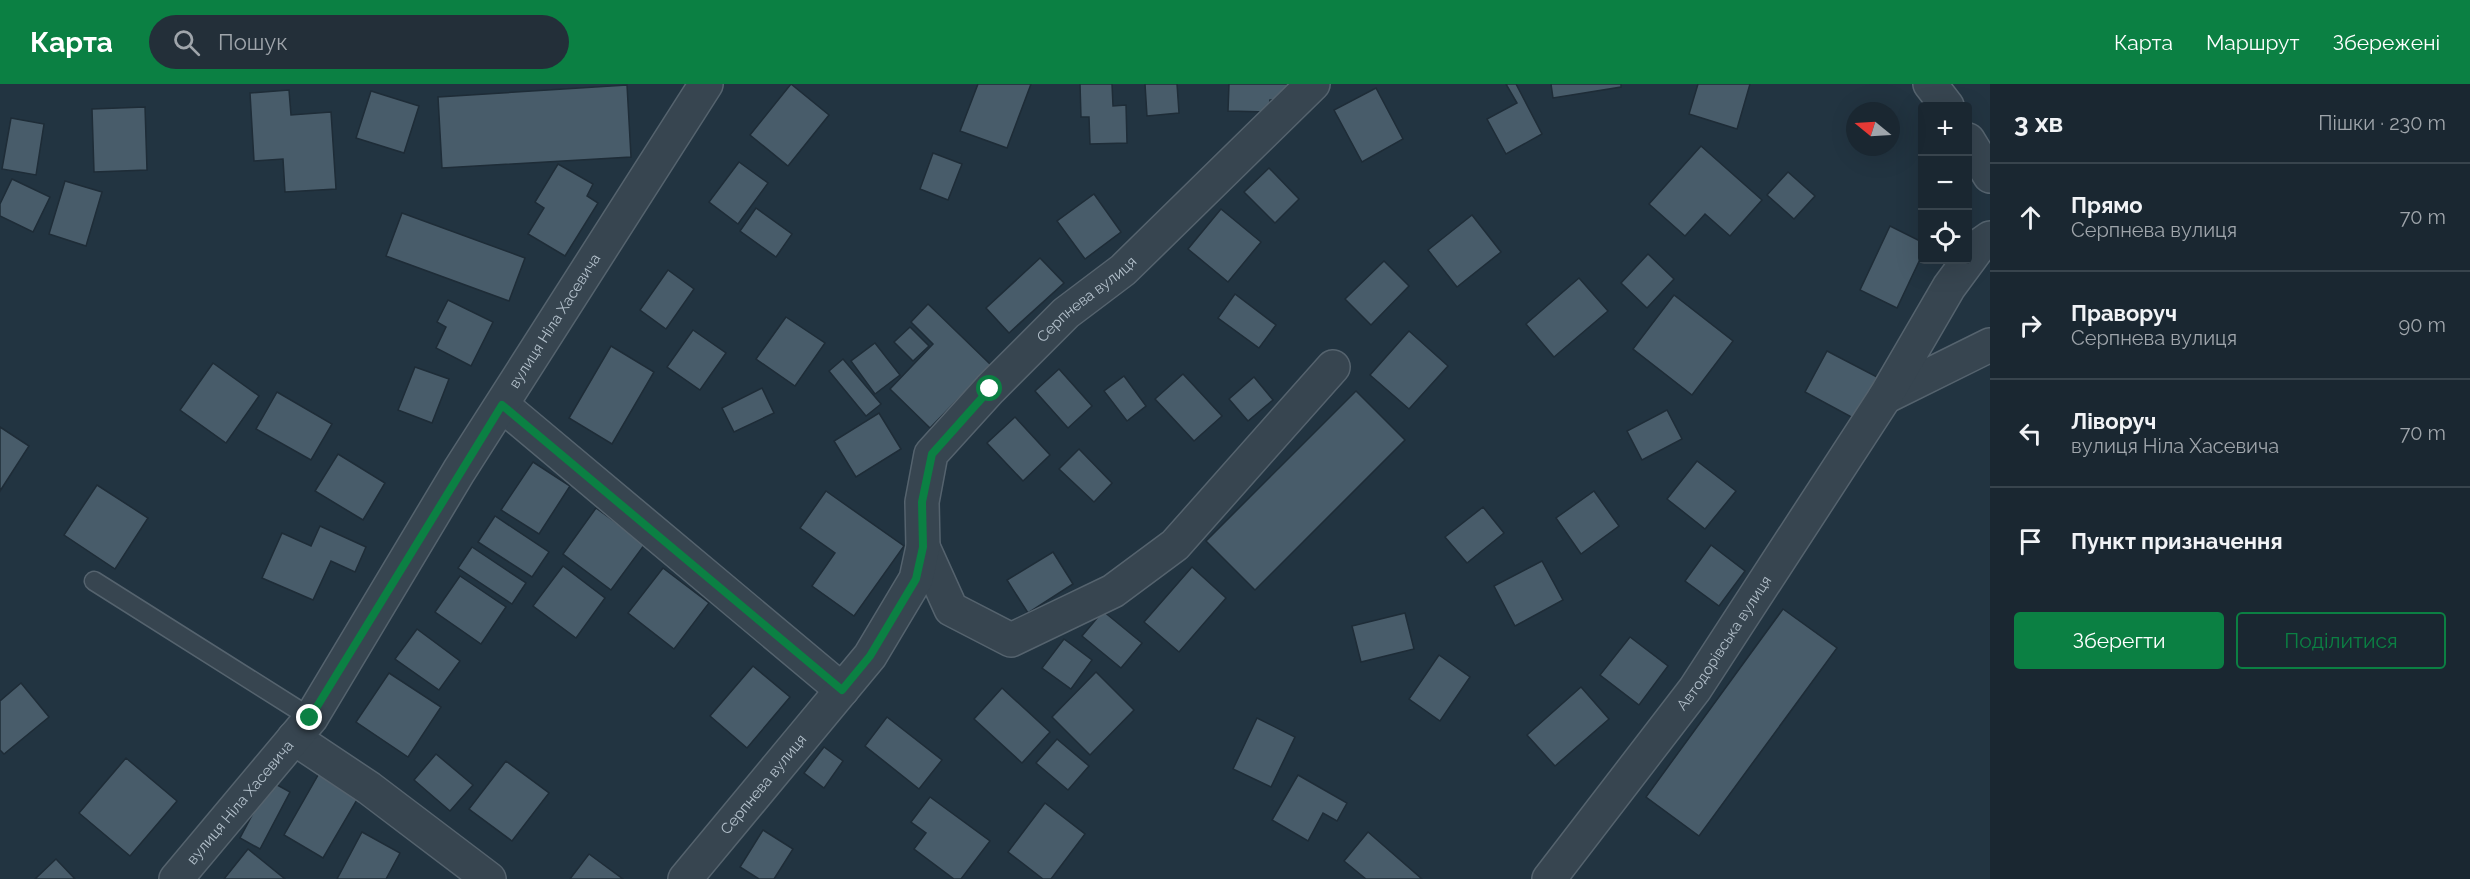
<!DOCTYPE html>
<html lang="uk">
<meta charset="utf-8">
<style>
:root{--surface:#1a2731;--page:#232f39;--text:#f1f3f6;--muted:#9fa5ab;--line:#38444d;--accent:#0b8043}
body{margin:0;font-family:Raleway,sans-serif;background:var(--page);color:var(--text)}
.controls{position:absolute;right:18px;top:18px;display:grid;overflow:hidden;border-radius:6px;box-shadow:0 6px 24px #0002}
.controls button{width:54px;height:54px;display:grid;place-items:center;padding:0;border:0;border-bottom:2px solid var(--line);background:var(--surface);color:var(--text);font:30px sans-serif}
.compass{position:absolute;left:1846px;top:18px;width:54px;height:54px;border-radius:50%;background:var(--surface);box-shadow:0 6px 24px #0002;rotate:288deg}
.stop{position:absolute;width:18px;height:18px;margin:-14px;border:4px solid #0b8043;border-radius:50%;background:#fff}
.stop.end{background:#0b8043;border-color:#fff;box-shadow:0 2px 6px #0008}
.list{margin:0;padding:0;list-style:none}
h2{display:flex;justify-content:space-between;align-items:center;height:78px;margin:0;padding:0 24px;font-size:26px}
h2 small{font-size:20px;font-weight:400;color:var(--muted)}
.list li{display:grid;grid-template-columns:39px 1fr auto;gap:18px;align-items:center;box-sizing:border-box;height:108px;padding:0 24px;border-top:2px solid var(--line)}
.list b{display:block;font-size:22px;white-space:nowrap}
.list p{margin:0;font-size:20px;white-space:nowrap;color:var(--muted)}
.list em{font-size:20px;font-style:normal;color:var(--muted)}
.actions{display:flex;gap:12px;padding:18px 24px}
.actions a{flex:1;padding:14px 0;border:2px solid var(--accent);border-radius:6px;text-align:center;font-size:21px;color:var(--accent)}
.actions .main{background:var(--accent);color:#fff}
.icon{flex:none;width:33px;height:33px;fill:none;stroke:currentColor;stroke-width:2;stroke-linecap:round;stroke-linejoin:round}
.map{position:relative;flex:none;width:1990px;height:795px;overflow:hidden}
header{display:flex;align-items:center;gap:36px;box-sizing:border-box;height:84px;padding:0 30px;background:var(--accent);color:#fff}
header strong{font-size:28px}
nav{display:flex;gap:33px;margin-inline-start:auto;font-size:21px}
.search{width:420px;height:54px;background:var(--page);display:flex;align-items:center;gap:15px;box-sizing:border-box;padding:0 21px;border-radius:33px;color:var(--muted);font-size:22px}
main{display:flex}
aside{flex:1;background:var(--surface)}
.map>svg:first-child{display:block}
</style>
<header>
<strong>Карта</strong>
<div class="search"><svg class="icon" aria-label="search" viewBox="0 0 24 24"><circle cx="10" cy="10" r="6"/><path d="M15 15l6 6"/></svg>Пошук</div>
<nav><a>Карта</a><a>Маршрут</a><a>Збережені</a></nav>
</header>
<main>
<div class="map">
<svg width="1990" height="795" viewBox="0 0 1990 795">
<rect width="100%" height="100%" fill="#223441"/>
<g fill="#485c6a" stroke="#1e2c37" stroke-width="1.5">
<polygon points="791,0 829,31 788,82 750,51"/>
<polygon points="978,0 1031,0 1007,64 960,47"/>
<polygon points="1080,0 1112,0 1113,22 1126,21 1127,59 1090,60 1089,33 1081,33"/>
<polygon points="1145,0 1177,0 1179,29 1147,32"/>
<polygon points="1229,0 1303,0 1290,14 1270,16 1268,28 1228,27"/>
<polygon points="1506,0 1516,0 1542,50 1506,70 1487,35 1517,19"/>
<polygon points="1551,0 1621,0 1621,3 1553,14"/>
<polygon points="1698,0 1750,0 1737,45 1689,30"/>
<polygon points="627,1 631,73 442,84 438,13"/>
<polygon points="1376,4 1403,55 1362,78 1334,26"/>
<polygon points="289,6 291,31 331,28 336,105 285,108 283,75 254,77 250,9"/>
<polygon points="371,7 419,22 404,69 356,54"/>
<polygon points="145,23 147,86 94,88 92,25"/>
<polygon points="11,34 44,40 36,91 2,85"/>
<polygon points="1701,62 1762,116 1730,152 1705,130 1685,152 1649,120"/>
<polygon points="933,69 962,80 948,116 920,105"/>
<polygon points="739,78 768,99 738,140 709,118"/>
<polygon points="558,80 593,100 587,112 598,119 565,172 528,150 544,124 535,118"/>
<polygon points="1269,84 1299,115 1275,139 1244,108"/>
<polygon points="1788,88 1815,112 1794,135 1767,111"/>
<polygon points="12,95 50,113 33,148 0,132 0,120"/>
<polygon points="65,97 102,108 86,162 49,150"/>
<polygon points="1094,110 1121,148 1085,175 1057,137"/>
<polygon points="756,124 792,150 776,173 740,147"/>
<polygon points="1221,125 1261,158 1228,198 1188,165"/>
<polygon points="402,129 525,174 509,217 386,172"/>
<polygon points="1472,131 1501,168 1457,203 1428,166"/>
<polygon points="1890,142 1922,158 1922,171 1897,224 1860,206"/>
<polygon points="1648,170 1674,195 1647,224 1621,199"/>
<polygon points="1040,174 1064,199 1009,249 986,224"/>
<polygon points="1384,177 1409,202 1371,241 1345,215"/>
<polygon points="668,186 694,205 666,245 640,226"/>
<polygon points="1579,194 1608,227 1554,273 1526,240"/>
<polygon points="1235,210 1276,241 1259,264 1218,234"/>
<polygon points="1674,211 1733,257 1692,311 1633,265"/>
<polygon points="448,216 493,238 471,282 436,264 446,243 437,238"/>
<polygon points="928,220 991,281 930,344 890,305 933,260 911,238"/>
<polygon points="786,233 825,259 795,302 756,275"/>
<polygon points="910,243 929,262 913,277 894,258"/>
<polygon points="693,246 726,269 700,306 667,283"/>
<polygon points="1409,247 1448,282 1409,325 1370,291"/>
<polygon points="875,259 900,291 875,310 851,277"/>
<polygon points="611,262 654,288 612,360 569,334"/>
<polygon points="1827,267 1877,293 1855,335 1805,308"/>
<polygon points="843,275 881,320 866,332 829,287"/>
<polygon points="213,279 259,312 226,359 180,326"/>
<polygon points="415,283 449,295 432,339 398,326"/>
<polygon points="1059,285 1092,322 1068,344 1035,307"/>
<polygon points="1183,290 1222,332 1194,357 1155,315"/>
<polygon points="1124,292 1146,322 1127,337 1104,307"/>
<polygon points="1254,293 1273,316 1248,337 1229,315"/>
<polygon points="762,304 774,329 734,348 722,324"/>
<polygon points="1356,307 1405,356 1255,506 1206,457"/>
<polygon points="277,308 332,340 311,376 256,345"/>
<polygon points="1667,326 1682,355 1642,376 1627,347"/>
<polygon points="879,329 901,365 856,393 834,357"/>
<polygon points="1015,333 1050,371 1023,397 987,359"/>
<polygon points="0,343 29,362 0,407"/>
<polygon points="1079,365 1112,399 1094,418 1059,385"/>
<polygon points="338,370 385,399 363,436 315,407"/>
<polygon points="1697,377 1736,407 1705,445 1667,415"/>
<polygon points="533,378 570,402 539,450 501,426"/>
<polygon points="97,401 148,434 115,485 64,451"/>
<polygon points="826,407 904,462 854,532 812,502 835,469 800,444"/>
<polygon points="1594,407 1619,442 1581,470 1556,434"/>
<polygon points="1483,423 1504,449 1467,479 1445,453"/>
<polygon points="596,424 645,460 611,506 563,470"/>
<polygon points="495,432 549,468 532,493 478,458"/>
<polygon points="320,442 366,463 355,488 331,477 313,516 262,494 282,449 311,462"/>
<polygon points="1711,461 1745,487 1719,522 1685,497"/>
<polygon points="472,463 526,499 512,520 458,484"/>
<polygon points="1053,468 1073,500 1028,529 1007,496"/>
<polygon points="1542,477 1563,516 1515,542 1494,502"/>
<polygon points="563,482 605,514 576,554 533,522"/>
<polygon points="1192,483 1226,514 1179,568 1144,538"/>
<polygon points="663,484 709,519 674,565 628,529"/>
<polygon points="460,492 506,523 481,560 435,528"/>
<polygon points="1783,525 1837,564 1699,752 1646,713"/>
<polygon points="1103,527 1142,559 1121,584 1082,552"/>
<polygon points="1405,529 1414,565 1361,578 1352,542"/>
<polygon points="417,545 460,577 439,606 395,575"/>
<polygon points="1630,553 1668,582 1639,621 1600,591"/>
<polygon points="1064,555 1092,576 1071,605 1042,584"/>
<polygon points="1439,571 1470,593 1440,637 1409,615"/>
<polygon points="753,582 790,613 747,664 710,632"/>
<polygon points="1096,588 1134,626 1090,671 1052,633"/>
<polygon points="389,589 441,623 408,673 356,638"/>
<polygon points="21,599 49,633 4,670 0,666 0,617"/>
<polygon points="1581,603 1609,635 1555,682 1527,651"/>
<polygon points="1002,604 1050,648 1022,679 974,635"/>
<polygon points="887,633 942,676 919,705 865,662"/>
<polygon points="1257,634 1295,653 1271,703 1233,685"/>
<polygon points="1057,655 1089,682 1068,706 1036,679"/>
<polygon points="824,663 843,677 824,704 804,689"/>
<polygon points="436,670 473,701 450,727 414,696"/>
<polygon points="126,674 177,717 130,772 79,729"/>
<polygon points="506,677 549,709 512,757 469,725"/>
<polygon points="321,686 361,709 323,774 284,751"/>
<polygon points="1298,691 1347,719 1337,737 1323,729 1308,757 1272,736"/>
<polygon points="270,697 290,708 260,765 240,754"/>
<polygon points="930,713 990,757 961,795 954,795 914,765 926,749 911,738"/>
<polygon points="1045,719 1085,750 1051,795 1043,795 1008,768"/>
<polygon points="763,746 793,765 774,795 759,795 740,783"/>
<polygon points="362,748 400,769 386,795 337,795"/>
<polygon points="1368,748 1422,795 1366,795 1344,777"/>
<polygon points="248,765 285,795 224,795"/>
<polygon points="589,770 623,795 570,795"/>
<polygon points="56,775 75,795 35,795"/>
</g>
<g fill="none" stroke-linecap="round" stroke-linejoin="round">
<g stroke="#55636e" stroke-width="21">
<polyline id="service" points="94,497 311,634"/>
</g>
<g stroke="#55636e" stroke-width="36">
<g id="minor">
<polyline points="1885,313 1990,261"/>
<polyline points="502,321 842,606"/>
<polyline points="923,463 951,525 1011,556 1113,507 1175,461 1333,283"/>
<polyline points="294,654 369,704 489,795"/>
<path id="s1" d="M176,795l135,-161 148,-247 247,-387"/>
<path id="s2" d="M685,795l185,-223 46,-77 7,-32 -1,-45 9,-48 59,-65 76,-76 57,-43 190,-186"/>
<path id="s3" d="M1549,795l146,-190 190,-292 64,-110 31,-42 10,-7"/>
</g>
</g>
<g stroke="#55636e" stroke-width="36">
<g id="tertiary">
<polyline points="1930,0 1947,22"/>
<polyline points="1968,56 1990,92"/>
</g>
</g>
<use href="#service" stroke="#374550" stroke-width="18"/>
<use href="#minor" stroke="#374550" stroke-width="33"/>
<use href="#tertiary" stroke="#374550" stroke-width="33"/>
</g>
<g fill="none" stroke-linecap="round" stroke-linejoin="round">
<polyline stroke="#0b8043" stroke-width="8" points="310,634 502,321 842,606 870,572 916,495 923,463 922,418 932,370 990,305"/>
</g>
<g text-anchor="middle" stroke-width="6" stroke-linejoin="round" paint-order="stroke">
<g font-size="15" fill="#b3c0cb" stroke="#1c2a35">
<text dy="5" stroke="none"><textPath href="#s2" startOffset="726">Серпнева вулиця</textPath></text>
<text dy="5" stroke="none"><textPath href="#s1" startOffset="676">вулиця Ніла Хасевича</textPath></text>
<text dy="5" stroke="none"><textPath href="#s3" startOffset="294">Автодорівська вулиця</textPath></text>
<text dy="5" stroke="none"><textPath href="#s2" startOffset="123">Серпнева вулиця</textPath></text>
<text dy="5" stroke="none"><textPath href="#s1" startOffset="100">вулиця Ніла Хасевича</textPath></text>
</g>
</g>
</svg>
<div class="controls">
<button>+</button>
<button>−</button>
<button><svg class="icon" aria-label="locate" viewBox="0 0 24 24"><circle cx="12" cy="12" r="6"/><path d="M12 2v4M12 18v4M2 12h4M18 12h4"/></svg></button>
</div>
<svg class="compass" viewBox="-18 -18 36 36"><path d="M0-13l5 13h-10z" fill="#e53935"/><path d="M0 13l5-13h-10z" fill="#9fa5ab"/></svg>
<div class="stop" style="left:990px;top:305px"></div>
<div class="stop end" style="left:310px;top:634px"></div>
</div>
<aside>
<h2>3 хв<small>Пішки · 230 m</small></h2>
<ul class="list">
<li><svg class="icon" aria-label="ahead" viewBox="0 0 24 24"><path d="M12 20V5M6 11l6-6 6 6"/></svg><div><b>Прямо</b><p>Серпнева вулиця</p></div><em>70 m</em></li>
<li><svg class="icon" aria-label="right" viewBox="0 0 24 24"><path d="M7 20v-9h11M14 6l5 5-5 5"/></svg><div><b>Праворуч</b><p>Серпнева вулиця</p></div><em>90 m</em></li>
<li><svg class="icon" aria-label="left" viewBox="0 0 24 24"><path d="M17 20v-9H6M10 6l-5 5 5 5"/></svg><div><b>Ліворуч</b><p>вулиця Ніла Хасевича</p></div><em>70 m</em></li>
<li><svg class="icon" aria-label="arrive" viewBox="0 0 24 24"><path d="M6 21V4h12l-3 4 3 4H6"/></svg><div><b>Пункт призначення</b></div></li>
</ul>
<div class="actions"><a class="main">Зберегти</a><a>Поділитися</a></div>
</aside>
</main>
